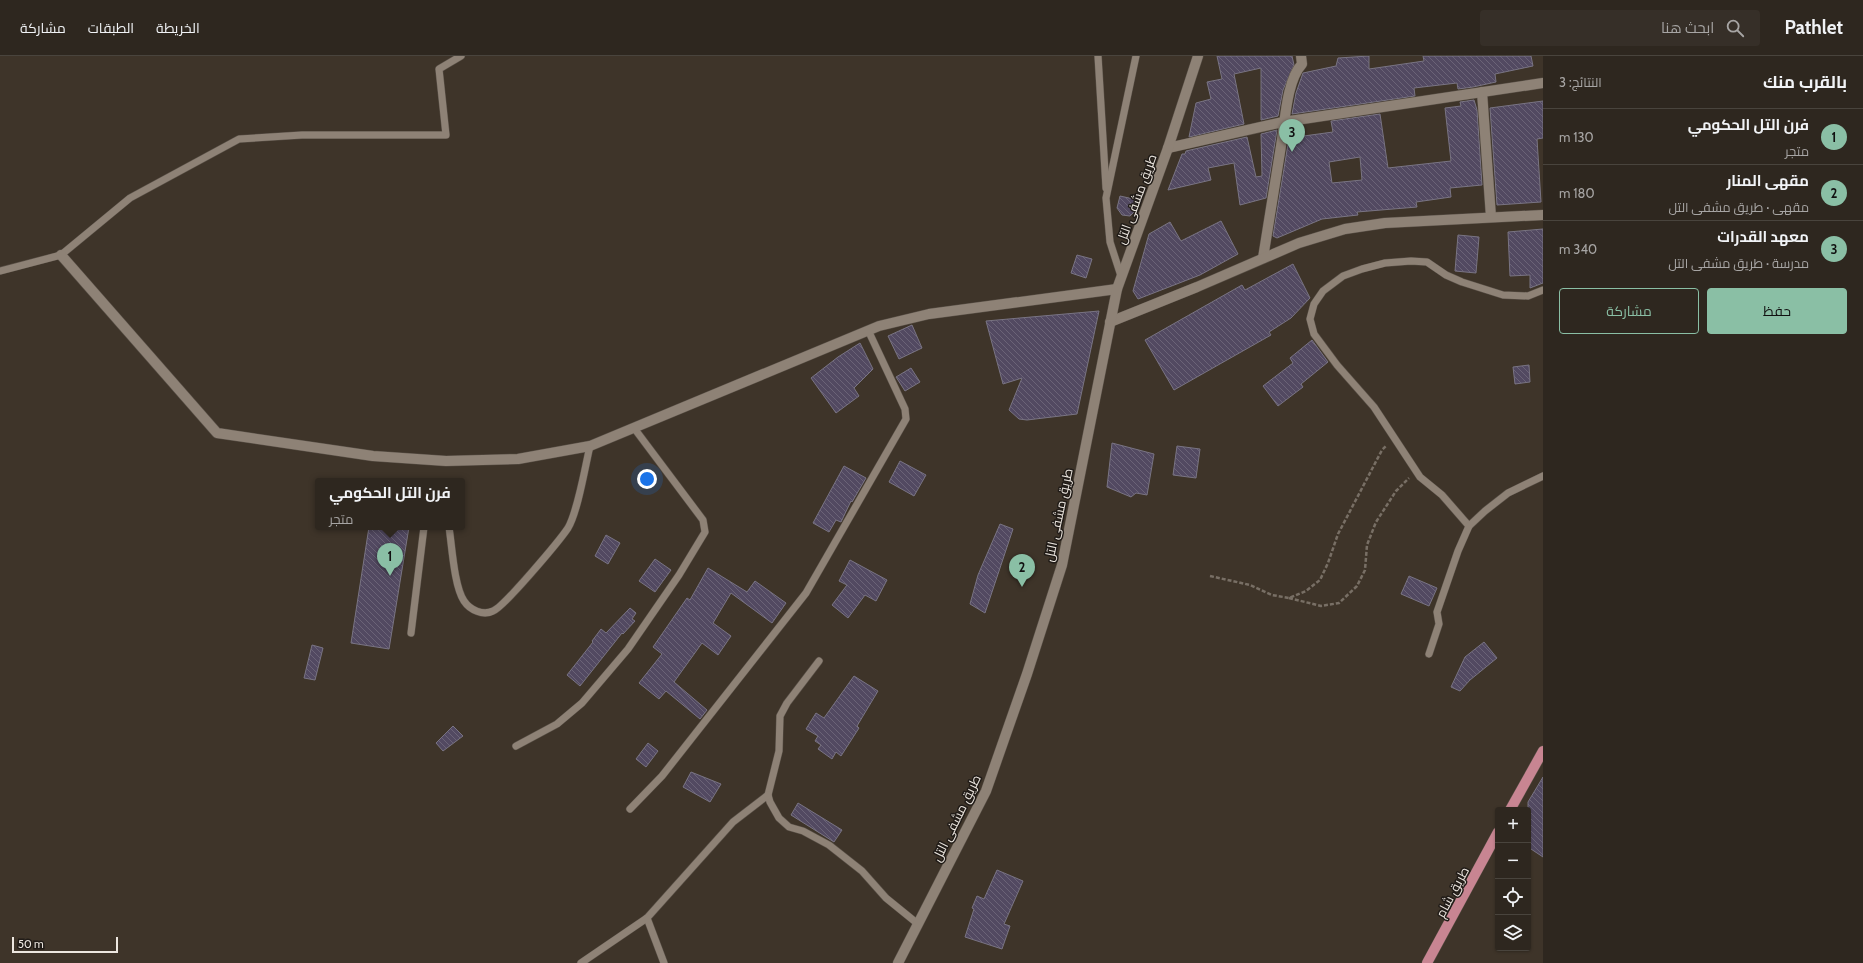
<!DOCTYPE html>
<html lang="ar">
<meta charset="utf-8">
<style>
:root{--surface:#2e271f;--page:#362f28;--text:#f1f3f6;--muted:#a7a5a4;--line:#49443d;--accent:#8abfa5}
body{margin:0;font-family:Cabin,Cairo,sans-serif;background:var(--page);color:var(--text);direction:rtl}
.controls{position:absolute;right:12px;bottom:12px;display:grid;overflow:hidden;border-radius:4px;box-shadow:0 1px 3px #0004}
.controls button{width:36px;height:36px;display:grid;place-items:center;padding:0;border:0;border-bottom:1px solid var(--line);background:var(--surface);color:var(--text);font:20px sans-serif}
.scale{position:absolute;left:12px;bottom:10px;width:106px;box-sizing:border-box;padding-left:4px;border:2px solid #ede7e0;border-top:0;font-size:11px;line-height:14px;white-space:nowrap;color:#ede7e0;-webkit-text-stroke:3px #211c18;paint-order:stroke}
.you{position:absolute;left:647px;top:423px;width:14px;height:14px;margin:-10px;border:3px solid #fff;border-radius:50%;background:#1a73e8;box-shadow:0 0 0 6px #1a73e833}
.badge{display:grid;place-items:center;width:26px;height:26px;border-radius:50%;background:var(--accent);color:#111;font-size:13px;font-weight:700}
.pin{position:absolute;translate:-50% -33px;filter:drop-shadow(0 1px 2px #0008)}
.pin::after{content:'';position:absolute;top:21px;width:14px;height:12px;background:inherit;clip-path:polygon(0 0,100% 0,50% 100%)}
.popup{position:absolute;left:315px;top:422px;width:150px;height:52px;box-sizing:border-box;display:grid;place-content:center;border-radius:4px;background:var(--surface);filter:drop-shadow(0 1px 3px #0005);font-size:13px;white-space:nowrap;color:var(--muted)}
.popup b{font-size:15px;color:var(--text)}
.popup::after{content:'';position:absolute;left:50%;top:100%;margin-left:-8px;border:8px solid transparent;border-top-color:var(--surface)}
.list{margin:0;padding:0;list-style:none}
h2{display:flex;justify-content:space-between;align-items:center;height:52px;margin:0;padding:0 16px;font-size:17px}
h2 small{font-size:13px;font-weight:400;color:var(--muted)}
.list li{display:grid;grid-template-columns:26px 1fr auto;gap:12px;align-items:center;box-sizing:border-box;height:56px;padding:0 16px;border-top:1px solid var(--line)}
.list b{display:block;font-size:15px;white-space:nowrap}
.list p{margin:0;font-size:13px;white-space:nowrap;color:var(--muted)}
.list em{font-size:13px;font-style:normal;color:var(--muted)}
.actions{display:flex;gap:8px;padding:12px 16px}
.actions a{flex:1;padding:9px 0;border:1px solid var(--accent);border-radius:4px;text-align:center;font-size:14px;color:var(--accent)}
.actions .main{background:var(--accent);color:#111}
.icon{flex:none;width:22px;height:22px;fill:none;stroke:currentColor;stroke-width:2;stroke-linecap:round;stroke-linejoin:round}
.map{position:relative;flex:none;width:1543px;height:907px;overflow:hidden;direction:ltr}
header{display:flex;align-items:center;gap:24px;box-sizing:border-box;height:56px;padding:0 20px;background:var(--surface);border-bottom:1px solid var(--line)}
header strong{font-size:19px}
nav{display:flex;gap:22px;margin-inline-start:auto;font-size:14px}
.search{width:280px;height:36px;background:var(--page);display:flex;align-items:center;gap:10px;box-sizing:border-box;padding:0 14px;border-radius:4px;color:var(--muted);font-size:15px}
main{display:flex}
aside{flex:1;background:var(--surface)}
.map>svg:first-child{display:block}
</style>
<header>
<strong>Pathlet</strong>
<div class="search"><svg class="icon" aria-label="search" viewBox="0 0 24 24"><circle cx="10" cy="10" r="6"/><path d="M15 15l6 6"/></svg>ابحث هنا</div>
<nav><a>الخريطة</a><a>الطبقات</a><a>مشاركة</a></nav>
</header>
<main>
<aside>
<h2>بالقرب منك<small>النتائج: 3</small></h2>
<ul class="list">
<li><span class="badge">1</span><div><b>فرن التل الحكومي</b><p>متجر</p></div><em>130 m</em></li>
<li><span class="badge">2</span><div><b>مقهى المنار</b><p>مقهى · طريق مشفى التل</p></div><em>180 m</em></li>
<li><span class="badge">3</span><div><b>معهد القدرات</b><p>مدرسة · طريق مشفى التل</p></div><em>340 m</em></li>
</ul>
<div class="actions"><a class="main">حفظ</a><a>مشاركة</a></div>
</aside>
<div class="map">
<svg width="1543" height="907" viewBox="0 0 1543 907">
<defs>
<pattern id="building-back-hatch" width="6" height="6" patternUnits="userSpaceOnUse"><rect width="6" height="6" fill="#524961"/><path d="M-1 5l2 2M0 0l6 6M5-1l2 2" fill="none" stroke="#6b6377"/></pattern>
</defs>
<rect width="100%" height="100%" fill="#3e3429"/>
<g fill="url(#building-back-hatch)" stroke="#797483" fill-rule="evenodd">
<polygon points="1217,0 1292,0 1294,9 1283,34 1278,60 1261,64 1261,12 1234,18 1244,68 1189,81 1196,47 1211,43 1207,26 1222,23"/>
<polygon points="1369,0 1369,13 1424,5 1423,0 1531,0 1533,10 1495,18 1496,26 1473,31 1458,33 1457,27 1414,32 1415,40 1292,58 1296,37 1303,17 1336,10 1338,2"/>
<path d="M1474,44l3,10 5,75 -32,3 1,9 -35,5 1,5 -60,5 1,3 -36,4 -45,19 -4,-2 16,-98 44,-6 -2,-11 49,-7 8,54 63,-7 -6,-53 16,-2 -1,-4zM1360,101l2,23 -30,3 -3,-21z"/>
<polygon points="1543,45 1543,82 1537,83 1541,146 1497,149 1490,52"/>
<polygon points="1277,74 1266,142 1240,149 1234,107 1208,112 1211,124 1168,134 1182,98 1185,98 1186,95 1247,81 1256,121 1262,120 1261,78"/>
<polygon points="1120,140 1138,144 1135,155 1130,160 1122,159 1117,152"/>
<polygon points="1221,165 1238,198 1200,219 1138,243 1133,235 1149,178 1170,166 1181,185"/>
<polygon points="1543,173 1543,227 1530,232 1530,219 1510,220 1508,176"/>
<polygon points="1458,179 1479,181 1476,217 1455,215"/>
<polygon points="1077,199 1092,203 1086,222 1071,217"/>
<polygon points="1293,208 1310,242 1291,262 1269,276 1271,279 1174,334 1145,284 1242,229 1245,234"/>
<polygon points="1099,255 1077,358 1027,364 1019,363 1009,354 1022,322 1003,328 986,265"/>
<polygon points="912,269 922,292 899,303 888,280"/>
<polygon points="1312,284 1328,306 1301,328 1303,331 1278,350 1263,330 1293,307 1290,302"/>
<polygon points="860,287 873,313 854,332 859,340 836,357 811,322 838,301"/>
<polygon points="1529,309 1530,326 1515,328 1513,311"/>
<polygon points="911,312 920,326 905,335 896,321"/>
<polygon points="1112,387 1154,398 1147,439 1136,437 1131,441 1107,431"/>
<polygon points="1177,390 1200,393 1196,422 1173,419"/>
<polygon points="900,405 926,419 914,440 889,426"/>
<polygon points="844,410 866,422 852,446 851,445 841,466 836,464 829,476 813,467"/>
<polygon points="1000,468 1013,473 985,557 970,548 978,519"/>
<polygon points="369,471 409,471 389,593 351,587"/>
<polygon points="606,479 620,487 608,508 595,500"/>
<polygon points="655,503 671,514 655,536 639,525"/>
<polygon points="850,504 887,524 876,545 865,539 848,562 832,549 847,529 839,525"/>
<polygon points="708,512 747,536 755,525 786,547 772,567 731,537 713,567 731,580 718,599 702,587 674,626 707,654 700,663 666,635 659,643 639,627 662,598 653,591 687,542 690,544"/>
<polygon points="1409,520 1437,532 1429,550 1401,538"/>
<polygon points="630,552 636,557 632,563 635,565 623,578 622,577 580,630 567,619 593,586 592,585 601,573 606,577"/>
<polygon points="1484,586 1497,602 1470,624 1460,635 1451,631 1465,601"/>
<polygon points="312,589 323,592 315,624 304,622"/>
<polygon points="854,620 878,635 857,670 859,672 841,700 836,696 832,703 818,693 821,689 815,685 818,680 806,673 816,657 824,662"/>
<polygon points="453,670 463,680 443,695 436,687"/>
<polygon points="648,687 658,695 646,711 636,703"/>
<polygon points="691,716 721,728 710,746 683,731"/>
<polygon points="1543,721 1543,801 1528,791 1528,746"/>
<polygon points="798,747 842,774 834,786 791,759"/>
<polygon points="997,814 1023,825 1004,868 1010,870 1002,893 965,881 974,853 972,852 977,840 984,843"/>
</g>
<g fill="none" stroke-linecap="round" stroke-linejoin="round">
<g stroke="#595047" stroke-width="8">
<g id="service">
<polyline points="1098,0 1106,132"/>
<polyline points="0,215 61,199 130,142 239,83 302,79 446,79 439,13 461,0"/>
<polyline points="1121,220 1110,186 1106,142 1136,0"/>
<polyline points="1469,470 1442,439 1420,421 1374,351 1337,309 1314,278 1310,263 1314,248 1323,235 1343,220 1362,213 1385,207 1411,205 1427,206 1446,219 1462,226 1503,239 1528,240 1543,234"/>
<path d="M449,471c3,19 5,59 15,74 6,9 19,15 29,10 11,-4 67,-71 75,-83 10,-17 17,-61 22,-82"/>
<polyline points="411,577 424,471"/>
<polyline points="1429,598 1439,568 1437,556 1458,495 1469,470 1485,455 1508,437 1543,420"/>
<polyline points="819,605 787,647 780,660 779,695 768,739 770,746 779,762 789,771 803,775 829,789 862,815 886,842 918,868"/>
<polyline points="516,690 557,668 582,647 628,593 679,519 705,476 703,464 634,372"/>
<polyline points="630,753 662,720 806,537 906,363 905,353 868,274"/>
<polyline points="647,862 664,907"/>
<polyline points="581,907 647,862 733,766 768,739"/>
</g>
</g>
<g stroke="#595047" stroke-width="11">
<g id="minor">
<polyline points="1482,36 1491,161"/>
<polyline points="1168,92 1283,66 1543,27"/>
<polyline points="61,199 217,377 373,400 446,405 518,403 590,390 879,270 929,258 1117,233"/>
<path d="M1263,202c6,-37 12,-74 18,-112 4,-22 5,-65 21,-82l-1,-8"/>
<polyline points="1110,266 1197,231 1299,187 1345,173 1385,167 1543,159"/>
</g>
</g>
<g stroke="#595047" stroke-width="11">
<polyline id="tertiary" points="898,907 986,735 1027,618 1062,509 1117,233 1168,92 1198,0"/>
</g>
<g stroke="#595047" stroke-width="11">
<g id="primary">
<polyline points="1510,754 1543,695"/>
<polyline points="1427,907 1498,776"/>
</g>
</g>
<g stroke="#786f65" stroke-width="2.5" stroke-dasharray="4 2" stroke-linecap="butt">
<polyline points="1210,520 1250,529 1272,539 1289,542 1306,535 1320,524 1328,507 1338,478 1382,394 1387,389"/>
<polyline points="1289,542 1321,550 1339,547 1357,530 1365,514 1367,489 1376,466 1396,435 1409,422"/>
</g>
<use href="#service" stroke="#8e8276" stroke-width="7"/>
<use href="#minor" stroke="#8e8276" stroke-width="10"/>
<use href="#tertiary" stroke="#8e8276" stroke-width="10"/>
<use href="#primary" stroke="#c88592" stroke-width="10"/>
</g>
<g text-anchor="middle" stroke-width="3" stroke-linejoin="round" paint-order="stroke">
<g font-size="13" fill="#ede7e0" stroke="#211c18">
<text transform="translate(1136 143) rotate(-70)" y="5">طريق مشفى التل</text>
<text transform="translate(1058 459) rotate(-78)" y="5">طريق مشفى التل</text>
<text transform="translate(956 762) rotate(-64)" y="5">طريق مشفى التل</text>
<text transform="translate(1452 836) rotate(-62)" y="5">طريق شام</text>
</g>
</g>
</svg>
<div class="controls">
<button>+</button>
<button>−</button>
<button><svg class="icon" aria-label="locate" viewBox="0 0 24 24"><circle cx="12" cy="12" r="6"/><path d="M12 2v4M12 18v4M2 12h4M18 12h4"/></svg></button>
<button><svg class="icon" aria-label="layers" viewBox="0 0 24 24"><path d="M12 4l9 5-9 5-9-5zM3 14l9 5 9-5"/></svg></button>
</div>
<div class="scale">50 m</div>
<div class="you"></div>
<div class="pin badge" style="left:390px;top:520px">1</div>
<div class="popup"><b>فرن التل الحكومي</b>متجر</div>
<div class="pin badge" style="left:1022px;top:531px">2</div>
<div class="pin badge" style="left:1292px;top:96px">3</div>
</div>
</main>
